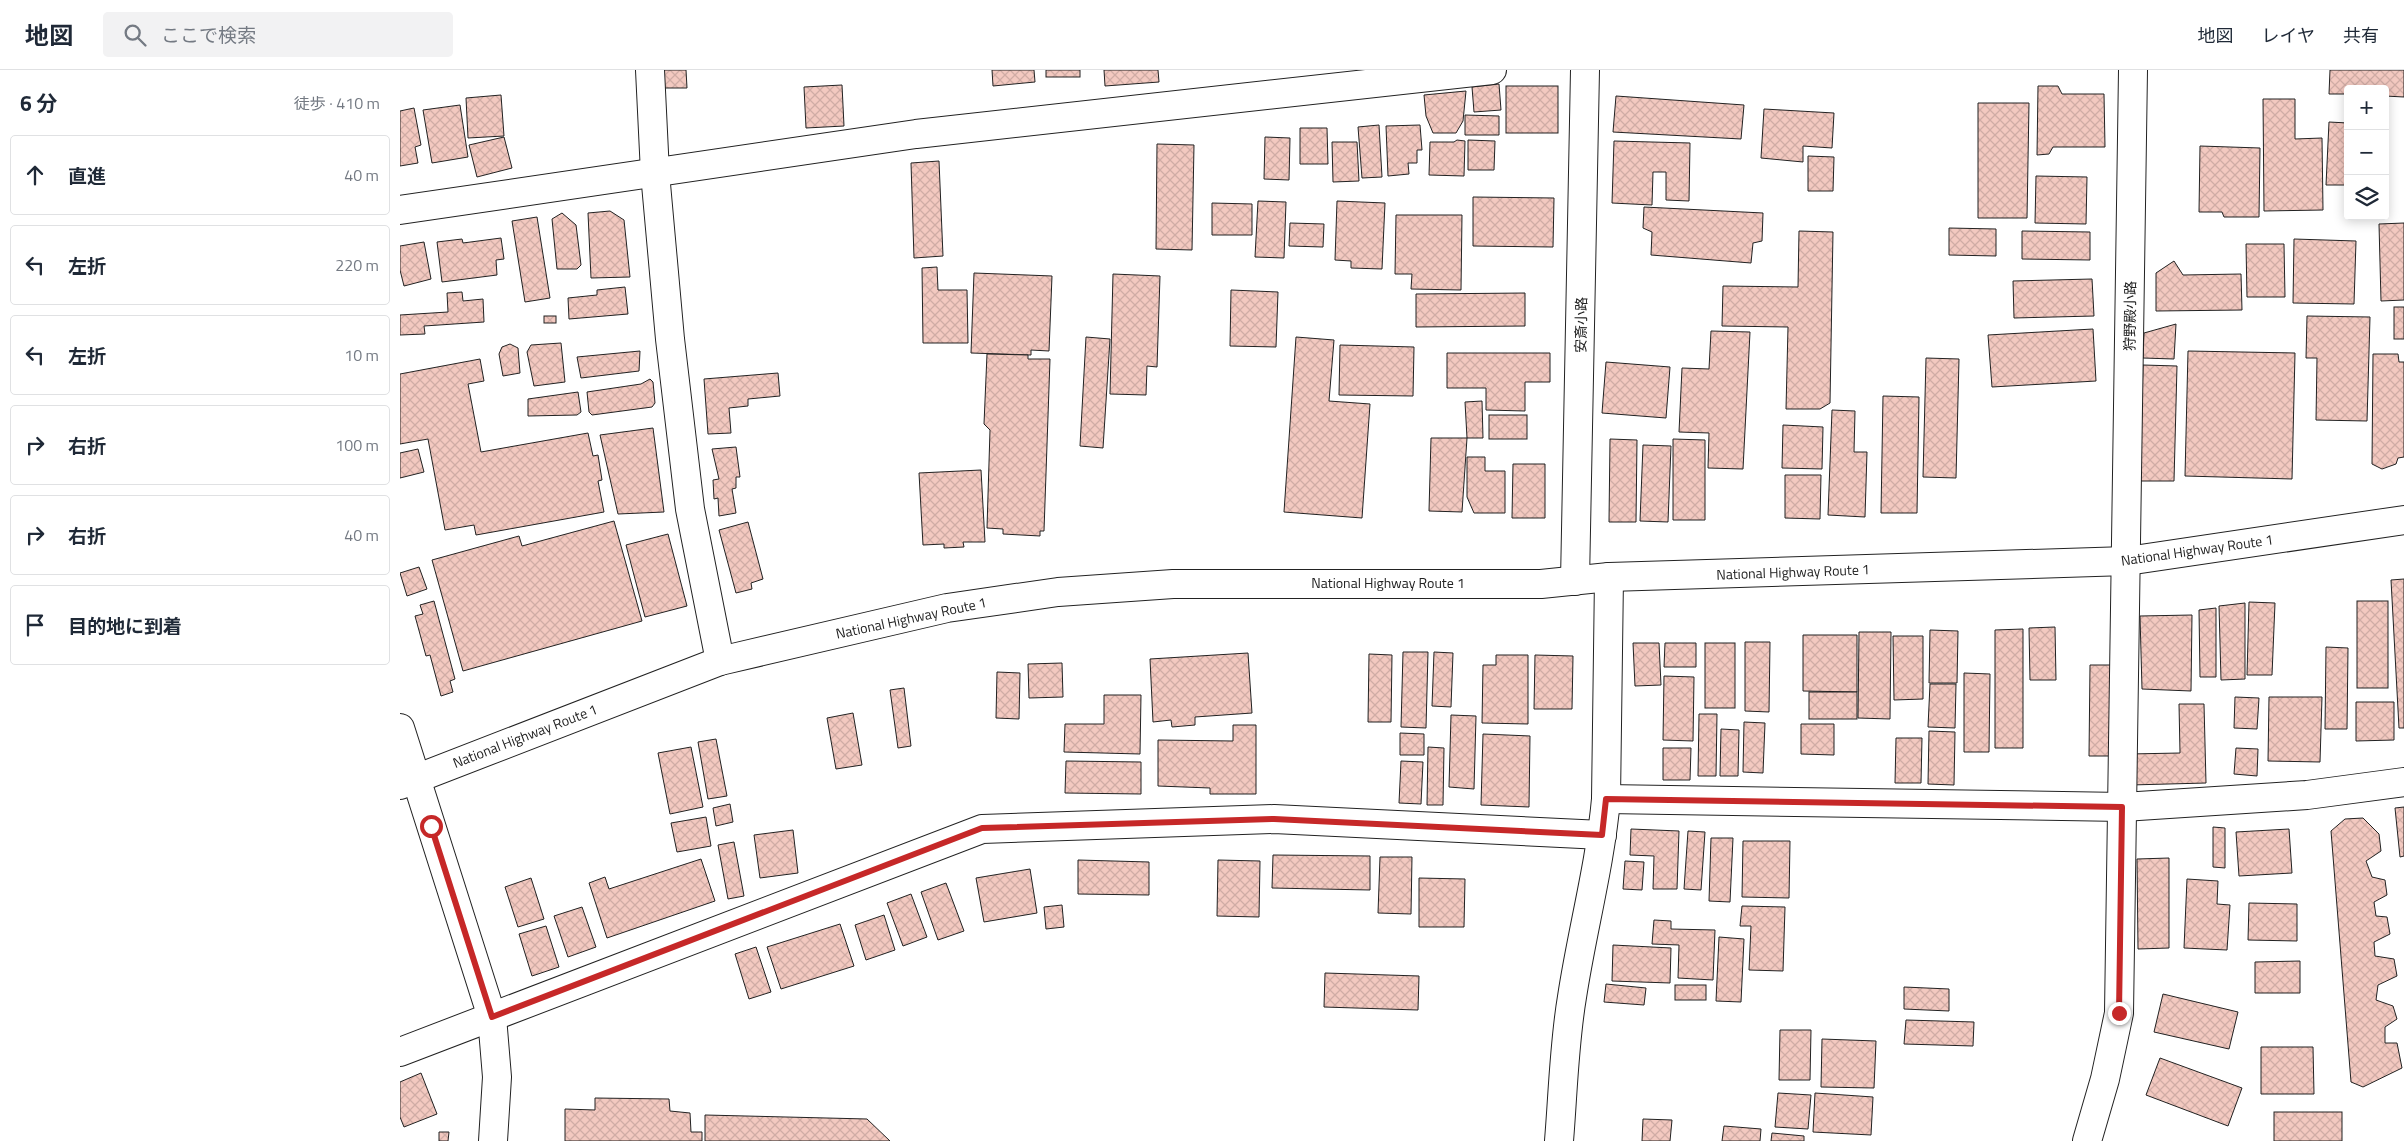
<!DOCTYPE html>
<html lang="ja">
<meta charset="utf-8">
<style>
:root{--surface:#fff;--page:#f2f2f3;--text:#1f2937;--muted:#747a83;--line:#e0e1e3}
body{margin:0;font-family:"Titillium Web","Noto Sans JP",sans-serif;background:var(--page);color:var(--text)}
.controls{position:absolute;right:15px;top:15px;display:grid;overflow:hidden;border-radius:5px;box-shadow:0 2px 12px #0003}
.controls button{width:45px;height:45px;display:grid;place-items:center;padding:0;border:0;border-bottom:1px solid var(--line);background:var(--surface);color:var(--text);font:25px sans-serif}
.stop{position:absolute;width:15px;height:15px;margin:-11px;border:4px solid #c62828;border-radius:50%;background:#fff}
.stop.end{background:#c62828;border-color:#fff;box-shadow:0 1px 5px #0008}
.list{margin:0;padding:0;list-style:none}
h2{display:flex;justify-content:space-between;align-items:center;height:65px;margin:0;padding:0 20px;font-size:21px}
h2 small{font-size:16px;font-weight:400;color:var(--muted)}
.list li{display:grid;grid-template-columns:32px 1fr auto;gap:15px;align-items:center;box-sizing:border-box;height:80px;margin:0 10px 10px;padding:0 10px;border:1px solid var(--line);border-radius:5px}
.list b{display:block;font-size:19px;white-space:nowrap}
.list em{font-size:16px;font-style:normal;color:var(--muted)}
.icon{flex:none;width:28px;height:28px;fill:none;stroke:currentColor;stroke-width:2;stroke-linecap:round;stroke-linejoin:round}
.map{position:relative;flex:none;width:2004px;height:1071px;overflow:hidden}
header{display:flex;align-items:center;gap:30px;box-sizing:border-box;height:70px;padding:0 25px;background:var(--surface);border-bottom:1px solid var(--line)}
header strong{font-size:24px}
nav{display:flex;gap:28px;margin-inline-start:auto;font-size:18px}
.search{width:350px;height:45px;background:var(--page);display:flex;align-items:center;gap:12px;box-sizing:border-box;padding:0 18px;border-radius:5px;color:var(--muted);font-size:19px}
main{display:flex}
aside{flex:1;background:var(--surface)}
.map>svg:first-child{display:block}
</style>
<header>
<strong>地図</strong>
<div class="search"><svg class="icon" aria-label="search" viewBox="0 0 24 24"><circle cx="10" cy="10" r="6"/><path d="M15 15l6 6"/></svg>ここで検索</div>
<nav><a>地図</a><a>レイヤ</a><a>共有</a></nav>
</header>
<main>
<aside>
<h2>6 分<small>徒歩 · 410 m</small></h2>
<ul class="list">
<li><svg class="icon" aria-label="ahead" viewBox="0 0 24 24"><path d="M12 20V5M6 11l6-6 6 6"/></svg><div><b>直進</b></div><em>40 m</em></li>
<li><svg class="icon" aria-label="left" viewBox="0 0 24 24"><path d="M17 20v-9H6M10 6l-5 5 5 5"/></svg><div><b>左折</b></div><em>220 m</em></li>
<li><svg class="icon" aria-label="left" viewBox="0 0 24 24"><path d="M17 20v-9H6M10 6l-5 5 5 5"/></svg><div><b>左折</b></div><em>10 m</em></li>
<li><svg class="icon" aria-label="right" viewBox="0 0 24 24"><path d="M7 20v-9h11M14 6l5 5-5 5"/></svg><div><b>右折</b></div><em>100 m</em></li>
<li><svg class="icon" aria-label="right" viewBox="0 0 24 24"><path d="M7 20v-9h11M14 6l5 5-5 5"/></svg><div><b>右折</b></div><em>40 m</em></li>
<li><svg class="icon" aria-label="arrive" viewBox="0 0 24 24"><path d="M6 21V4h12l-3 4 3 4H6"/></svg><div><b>目的地に到着</b></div></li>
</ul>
</aside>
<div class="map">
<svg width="2004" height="1071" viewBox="0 0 2004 1071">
<defs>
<pattern id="building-cross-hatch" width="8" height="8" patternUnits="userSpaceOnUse" patternTransform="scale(1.25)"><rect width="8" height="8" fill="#f3c9c0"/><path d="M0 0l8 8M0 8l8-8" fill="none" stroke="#d0aca5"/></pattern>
</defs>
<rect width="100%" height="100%" fill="#fff"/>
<g fill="url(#building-cross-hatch)" stroke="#222">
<polygon points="262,0 286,0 287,18 263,18"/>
<polygon points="592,0 634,0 635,12 593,16"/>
<rect x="646" y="0" width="34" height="7"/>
<polygon points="704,0 758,0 759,12 705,16"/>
<polygon points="1930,0 2004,0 2004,27 1985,26 1985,19 1948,19 1948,24 1929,24"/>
<polygon points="1099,14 1101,40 1074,42 1072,17"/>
<polygon points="442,15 444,56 406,58 404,17"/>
<rect x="1106" y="16" width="52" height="47"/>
<polygon points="1638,16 1658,16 1662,24 1704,24 1705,77 1653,77 1649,84 1637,85"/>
<polygon points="1066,21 1063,51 1056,63 1033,63 1026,46 1024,25"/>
<polygon points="101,25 104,66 68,68 66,28"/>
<polygon points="1216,26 1344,35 1341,69 1213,62"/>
<polygon points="1863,29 1895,29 1895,69 1922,68 1923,140 1864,141"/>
<polygon points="1578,33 1629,33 1627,148 1578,148"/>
<polygon points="60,35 68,87 32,93 23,40"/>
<polygon points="14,38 21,75 15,77 18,93 0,96 0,41"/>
<polygon points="1364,39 1434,43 1432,78 1403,76 1403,92 1361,88"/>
<polygon points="1065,45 1099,46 1099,65 1065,65"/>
<polygon points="1929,52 1948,53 1948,115 1926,115"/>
<polygon points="979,55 982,107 962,108 958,57"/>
<polygon points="1020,55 1022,80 1017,80 1017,93 1008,93 1009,104 988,106 986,56"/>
<polygon points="900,58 927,58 928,94 900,94"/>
<polygon points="104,67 112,98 77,107 69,75"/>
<polygon points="865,67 890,68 889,110 864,109"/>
<polygon points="1057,70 1065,71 1064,106 1029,105 1030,72 1054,72"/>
<polygon points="1068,70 1095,71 1094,100 1068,100"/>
<polygon points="1214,71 1290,73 1289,131 1266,130 1266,102 1253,102 1252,135 1212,133"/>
<polygon points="932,72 957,72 959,111 933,112"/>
<polygon points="757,74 794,75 792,180 756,179"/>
<polygon points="1800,76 1860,78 1859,147 1824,147 1822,142 1799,142"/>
<polygon points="1408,86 1434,87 1433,121 1408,121"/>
<polygon points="539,91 543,186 514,188 511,93"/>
<polygon points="1636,106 1687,107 1686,154 1635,153"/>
<polygon points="1073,127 1154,128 1153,177 1073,176"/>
<polygon points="858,131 886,132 884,188 855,187"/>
<polygon points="937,131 985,133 982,199 951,198 951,191 935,190"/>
<polygon points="812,133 852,134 852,165 812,165"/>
<polygon points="1244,137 1363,143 1362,171 1353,173 1351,193 1251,185 1252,162 1243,158"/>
<polygon points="210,141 224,150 230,207 191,208 188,143"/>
<polygon points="162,143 176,155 181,195 177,199 157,199 152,149"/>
<polygon points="996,145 1062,145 1061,220 1011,219 1012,204 995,204"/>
<polygon points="137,147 150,228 125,232 112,151"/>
<polygon points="890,153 924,154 923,177 889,176"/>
<polygon points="2004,153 2004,230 1981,231 1979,154"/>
<polygon points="1549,158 1596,159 1596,186 1549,185"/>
<polygon points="1399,161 1433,162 1430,333 1420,339 1386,339 1388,257 1322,256 1323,216 1398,217"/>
<polygon points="1622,161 1690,162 1690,190 1622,189"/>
<polygon points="101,168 104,189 96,190 97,205 42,212 37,172 62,169 63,173"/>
<polygon points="1894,169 1956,171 1954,234 1893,233"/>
<polygon points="24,172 31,209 4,216 0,200 0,176"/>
<polygon points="1846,174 1884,174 1885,227 1847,227"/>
<polygon points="1774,191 1783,205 1841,204 1842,240 1756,241 1756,203"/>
<polygon points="537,197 538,220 567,220 568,273 523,273 522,198"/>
<polygon points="574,203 652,206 649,281 631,280 631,285 571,283"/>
<polygon points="713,204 760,206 757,297 747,296 746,325 710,324"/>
<polygon points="1692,209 1694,246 1614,248 1613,211"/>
<polygon points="225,217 228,244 169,249 168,228 197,225 197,220"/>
<polygon points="831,220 878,222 876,277 830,276"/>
<polygon points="62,222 63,231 83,229 84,252 24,256 25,264 0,265 0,245 48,242 47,223"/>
<polygon points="1125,223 1125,256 1016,257 1016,224"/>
<rect x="1994" y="237" width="10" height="32"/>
<rect x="144" y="246" width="12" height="7"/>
<polygon points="1907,246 1970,247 1967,351 1916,350 1917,288 1906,288"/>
<polygon points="1776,254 1774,289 1743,288 1744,263"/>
<polygon points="1693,259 1696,311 1592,317 1588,265"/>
<polygon points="1311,261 1350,262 1343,399 1308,398 1309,363 1279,362 1282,298 1309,299"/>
<polygon points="686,267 710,269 703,378 680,376"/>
<polygon points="896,267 934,270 929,331 970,334 962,448 884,442"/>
<polygon points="161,273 165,312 134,316 127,282 131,275"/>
<polygon points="110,274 118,278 120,303 103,306 99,284 102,277"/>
<polygon points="940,275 1014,277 1013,326 939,325"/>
<polygon points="240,281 239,301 181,308 177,287"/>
<polygon points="1788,281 1895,283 1892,409 1785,406"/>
<polygon points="1047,283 1150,283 1150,312 1125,312 1125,341 1086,340 1086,318 1047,318"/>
<polygon points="587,284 628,285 628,289 650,289 644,461 640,461 640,466 603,464 603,459 587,458 590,360 584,354"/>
<polygon points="1973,284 1998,284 1999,292 2004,292 2004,387 1998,388 1996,394 1982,399 1972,394"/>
<polygon points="1526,288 1559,289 1556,408 1523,407"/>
<polygon points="80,289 84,311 68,314 81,382 188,363 193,386 198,385 202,410 198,411 204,442 76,465 74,455 45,460 28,369 0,374 0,304"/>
<polygon points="1206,292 1270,297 1266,348 1202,343"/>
<polygon points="1743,295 1777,296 1774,411 1740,411"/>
<polygon points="378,303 380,326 348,329 348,336 329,338 331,363 308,364 304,309"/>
<polygon points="250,309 253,312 255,333 252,337 192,345 189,342 187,322 241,314"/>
<polygon points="178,322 181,342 177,345 128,346 128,329"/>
<polygon points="1483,326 1519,327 1517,443 1481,443"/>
<polygon points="1082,331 1083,368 1067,368 1065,332"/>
<polygon points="1432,340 1455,341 1454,382 1467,382 1465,447 1428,445"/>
<rect x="1089" y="345" width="38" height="24"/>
<polygon points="1383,355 1423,357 1422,399 1382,398"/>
<polygon points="253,358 264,442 218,444 200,365"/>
<polygon points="1031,368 1067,368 1062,442 1029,441"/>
<polygon points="1210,369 1237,370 1236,452 1209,452"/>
<polygon points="1273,369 1305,370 1305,450 1273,450"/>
<polygon points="1243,375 1271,376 1268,452 1240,451"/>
<polygon points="336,377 340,407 336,407 336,418 332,419 336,443 319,446 318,428 314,429 313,410 319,409 312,379"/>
<polygon points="18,379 24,402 0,408 0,383"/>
<polygon points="1067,387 1085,387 1085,401 1105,401 1105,443 1074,443 1067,427"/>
<polygon points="1113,394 1145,394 1145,448 1112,448"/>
<polygon points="581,400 585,472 563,472 564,477 544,478 544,474 523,475 519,403"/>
<polygon points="1385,405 1421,405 1420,449 1385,448"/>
<polygon points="214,451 242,551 63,601 32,490 119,466 122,476"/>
<polygon points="348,452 363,509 351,513 352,519 336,523 319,460"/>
<polygon points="268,464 287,536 245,547 226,475"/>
<polygon points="19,497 27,519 7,526 0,503"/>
<polygon points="2004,509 2004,658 1999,658 1991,510"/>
<polygon points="34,531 55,609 50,611 53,622 41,626 30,585 26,586 15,546 23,544 20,535"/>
<rect x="1957" y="531" width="31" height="87"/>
<polygon points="1849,532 1875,533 1872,605 1847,605"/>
<polygon points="1845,533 1845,609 1821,610 1819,536"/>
<polygon points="1816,538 1816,607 1800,607 1799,540"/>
<polygon points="1792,545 1791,621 1742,619 1740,546"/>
<polygon points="1655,557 1656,610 1630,610 1629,558"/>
<polygon points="1623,559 1623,678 1595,678 1595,560"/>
<polygon points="1530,560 1558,561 1557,613 1529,613"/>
<polygon points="1459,562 1491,562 1490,649 1458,648"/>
<polygon points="1403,565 1457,565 1457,622 1403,621"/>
<polygon points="1493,566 1523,566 1523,629 1494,630"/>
<polygon points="1345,572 1370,572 1369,642 1345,641"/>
<polygon points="1233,573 1259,573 1261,615 1235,616"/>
<polygon points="1265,573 1296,573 1296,597 1264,597"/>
<rect x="1305" y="573" width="30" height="65"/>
<polygon points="1926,577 1948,578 1947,659 1925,659"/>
<polygon points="1003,582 1028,582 1026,658 1001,657"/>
<polygon points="1034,582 1053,583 1051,637 1032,636"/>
<polygon points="848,583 852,643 795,647 795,655 772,657 771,650 753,652 750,589"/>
<polygon points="969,584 992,585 991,652 968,652"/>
<polygon points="1096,585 1128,585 1128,654 1082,653 1083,595 1096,595"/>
<polygon points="1135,585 1173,586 1172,639 1134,639"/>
<polygon points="662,593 663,627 629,628 628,594"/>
<polygon points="1690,595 1712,595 1712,686 1689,686"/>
<polygon points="597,602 620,603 619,649 596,648"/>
<polygon points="1564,603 1590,604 1589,682 1564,682"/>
<polygon points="1264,606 1294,607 1293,671 1263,670"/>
<polygon points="1530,614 1556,614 1555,658 1528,657"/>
<polygon points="504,618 511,676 498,678 490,620"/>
<rect x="1409" y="622" width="48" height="27"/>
<polygon points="704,625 741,625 740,684 664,682 665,654 704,654"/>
<polygon points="1835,627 1859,628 1857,659 1834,658"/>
<polygon points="1869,627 1922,627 1920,692 1868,691"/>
<polygon points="1956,632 1994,632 1994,670 1956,671"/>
<polygon points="1779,634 1804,634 1806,713 1730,715 1729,684 1780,683"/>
<polygon points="453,643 462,695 436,699 427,648"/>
<polygon points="1299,644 1317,644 1316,706 1298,706"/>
<polygon points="1051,645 1076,646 1074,719 1049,717"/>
<polygon points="1344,652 1365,653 1363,703 1343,702"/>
<polygon points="1401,654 1434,654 1434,685 1401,684"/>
<polygon points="833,655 856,655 856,724 810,724 810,718 758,716 758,670 833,671"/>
<polygon points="1321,659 1339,660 1338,706 1320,706"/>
<polygon points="1529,661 1555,662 1554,715 1528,714"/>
<polygon points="1000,663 1024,664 1024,685 1000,685"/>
<polygon points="1083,664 1130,666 1129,737 1081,735"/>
<polygon points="1496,668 1522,668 1521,713 1495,713"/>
<polygon points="316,669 327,726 308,729 298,672"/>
<polygon points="291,677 303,737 270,744 258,683"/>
<polygon points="1028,677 1044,678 1043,735 1027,735"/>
<polygon points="1263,678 1291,678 1290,710 1263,710"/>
<polygon points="1836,678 1858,679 1857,706 1834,704"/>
<polygon points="666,691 741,692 741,724 665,723"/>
<polygon points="1001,691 1023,692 1021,734 999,733"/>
<polygon points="330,734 333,752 316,756 313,738"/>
<polygon points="2004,737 2004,786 2000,787 1995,738"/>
<polygon points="306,747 311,776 277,782 271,753"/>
<polygon points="1963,748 1979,764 1981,781 1966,791 1972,807 1985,810 1987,825 1974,832 1976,846 1987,847 1990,864 1974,872 1975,886 1994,889 1997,906 1978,915 1976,930 1993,936 1997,949 1985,957 1985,973 1997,973 2002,998 1963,1017 1951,1012 1931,761 1945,749"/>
<polygon points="1813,757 1825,758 1825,798 1813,797"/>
<polygon points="1231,759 1279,761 1277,819 1253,819 1254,786 1230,785"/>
<polygon points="1889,759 1892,803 1839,806 1836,762"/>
<polygon points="393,760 398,803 360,808 354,765"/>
<polygon points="1288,761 1305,762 1301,820 1284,819"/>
<polygon points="1311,768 1333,768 1330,832 1309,831"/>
<polygon points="1343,771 1390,771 1389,828 1342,827"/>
<polygon points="334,772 344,826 328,829 318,775"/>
<polygon points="873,785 970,786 970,820 872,818"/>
<polygon points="980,787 1012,787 1011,844 978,843"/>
<polygon points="1769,788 1769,878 1738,879 1737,789"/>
<polygon points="301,789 315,831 207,868 189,813 205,807 209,819"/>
<polygon points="678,790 749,792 749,825 678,824"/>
<polygon points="818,790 860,791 859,847 817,846"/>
<polygon points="1225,791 1244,792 1242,820 1223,819"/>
<polygon points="630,799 637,843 584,852 576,808"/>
<polygon points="131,808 144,849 118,857 105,817"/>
<polygon points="1019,808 1065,809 1064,857 1019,857"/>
<polygon points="1787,809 1818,811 1817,834 1830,835 1827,880 1784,878"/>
<polygon points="546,813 564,861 538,870 521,822"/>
<polygon points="511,824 527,867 503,876 487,833"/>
<polygon points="1849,833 1897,834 1897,871 1848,870"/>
<polygon points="662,835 664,857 646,859 644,837"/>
<polygon points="1342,836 1385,837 1383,901 1349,900 1351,856 1340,856"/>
<polygon points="182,837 196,877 168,887 154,846"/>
<polygon points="484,845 495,880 466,890 455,855"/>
<polygon points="1254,850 1271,851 1271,859 1315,860 1313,910 1278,908 1279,875 1252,874"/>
<polygon points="440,854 454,896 381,919 367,877"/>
<polygon points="146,856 159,897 132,906 119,864"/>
<polygon points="1319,867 1344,869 1341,932 1316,931"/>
<polygon points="1213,875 1271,878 1270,913 1212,911"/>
<polygon points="356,877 371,922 349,929 335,884"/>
<polygon points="1900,891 1900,923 1855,923 1855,892"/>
<polygon points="925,903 1019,906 1018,940 924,937"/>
<polygon points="1206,914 1246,918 1244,935 1204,932"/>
<rect x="1275" y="915" width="31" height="15"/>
<polygon points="1504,917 1549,919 1549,941 1504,939"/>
<polygon points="1763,924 1838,942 1829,979 1754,962"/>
<polygon points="1506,950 1574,952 1573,976 1504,974"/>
<polygon points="1380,960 1411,960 1410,1010 1379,1010"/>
<polygon points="1422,969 1476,971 1474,1018 1421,1017"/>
<polygon points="1861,977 1913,977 1914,1024 1861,1024"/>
<polygon points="1760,988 1842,1018 1828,1056 1746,1025"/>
<polygon points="21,1003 37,1044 4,1057 0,1047 0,1012"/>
<polygon points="1378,1023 1411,1025 1408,1059 1375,1057"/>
<polygon points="1415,1023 1473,1027 1471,1065 1413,1062"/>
<polygon points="195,1028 269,1029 270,1041 290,1043 291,1062 302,1062 302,1071 165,1071 165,1039 195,1040"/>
<rect x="1874" y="1042" width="68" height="29"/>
<polygon points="305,1045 467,1049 490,1071 305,1071"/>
<polygon points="1243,1049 1272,1050 1270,1071 1242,1071"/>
<polygon points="1324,1056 1361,1059 1360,1071 1322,1071"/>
<polygon points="39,1062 49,1062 48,1071 39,1071"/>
<polygon points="1372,1063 1404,1066 1404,1071 1371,1071"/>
</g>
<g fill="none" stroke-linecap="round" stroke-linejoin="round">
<g stroke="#222" stroke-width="30">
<g id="minor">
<polyline points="250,0 255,103 270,269 290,439 320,591"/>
<polyline points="0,140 516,64 1092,0"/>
<polyline points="1175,511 1185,0"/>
<polyline points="0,658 92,947 97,1007 93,1071"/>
<polyline points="1206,729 1723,737 1907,725 2004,712"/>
<polyline points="0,982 582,759 874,749 1202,765"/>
<path d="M1159,1071c4,-48 5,-97 13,-144 10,-66 28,-131 34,-198l3,-222"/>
<polyline points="1687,1071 1705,1009 1719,943 1733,0"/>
</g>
</g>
<g stroke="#222" stroke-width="30">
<polyline id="highway" points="0,715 320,591 547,538 658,522 773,514 1141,514 1209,507 1727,491 2004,450"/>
</g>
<use href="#minor" stroke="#fff" stroke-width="28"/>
<use href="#highway" stroke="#fff" stroke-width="28"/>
</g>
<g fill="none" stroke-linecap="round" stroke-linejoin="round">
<polyline stroke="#c62828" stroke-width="6" points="31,756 92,947 582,758 874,749 1202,765 1206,729 1722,737 1719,943"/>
</g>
<g text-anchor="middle" stroke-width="4" stroke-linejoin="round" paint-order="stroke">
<g font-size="14" fill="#222" stroke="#fff">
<text transform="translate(1730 246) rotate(-89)" y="5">狩野殿小路</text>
<text transform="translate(1181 255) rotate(-89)" y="5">安斎小路</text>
<text transform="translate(1797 480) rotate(-8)" y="5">National Highway Route 1</text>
<text transform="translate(1393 502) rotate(-2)" y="5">National Highway Route 1</text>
<text x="988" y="518">National Highway Route 1</text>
<text transform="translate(511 548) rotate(-12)" y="5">National Highway Route 1</text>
<text transform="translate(125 666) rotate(-21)" y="5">National Highway Route 1</text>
</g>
</g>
</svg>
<div class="controls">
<button>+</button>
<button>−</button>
<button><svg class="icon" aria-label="layers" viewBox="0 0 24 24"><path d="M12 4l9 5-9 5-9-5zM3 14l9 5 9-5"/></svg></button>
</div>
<div class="stop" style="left:31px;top:756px"></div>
<div class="stop end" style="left:1719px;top:943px"></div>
</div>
</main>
